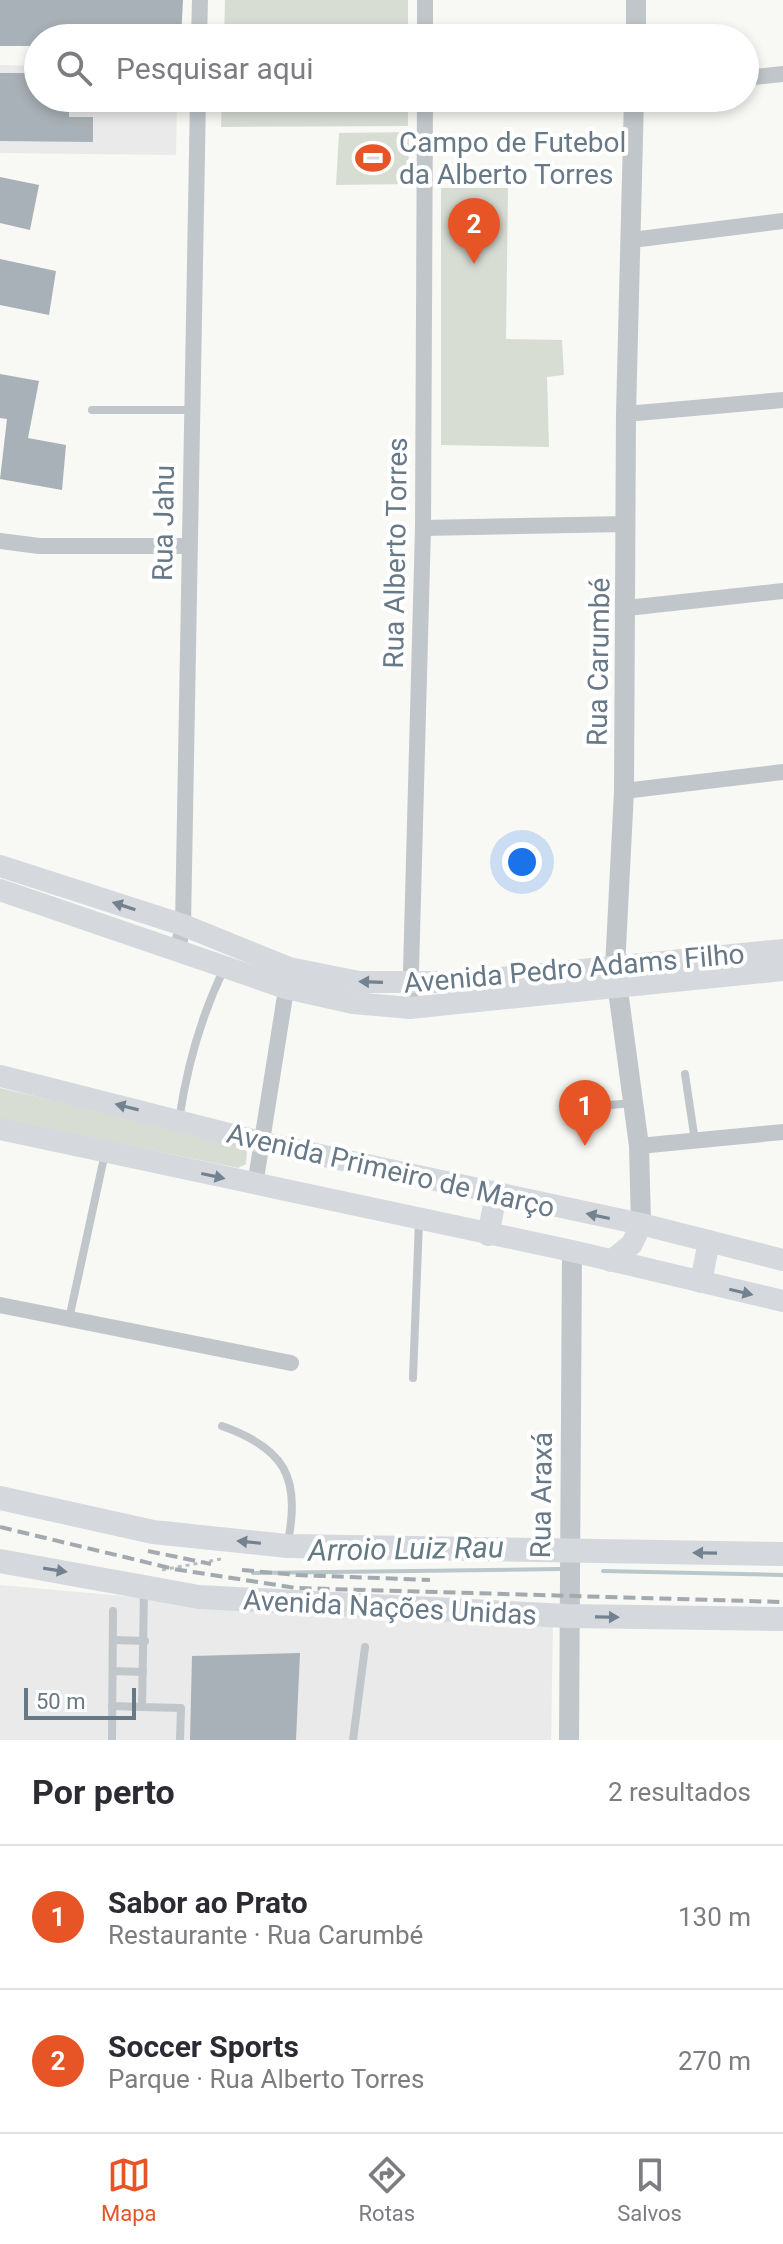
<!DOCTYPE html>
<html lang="pt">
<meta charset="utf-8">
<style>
:root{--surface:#fff;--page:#f2f2f3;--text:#2b2b33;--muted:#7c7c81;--line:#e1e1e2;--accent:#e75527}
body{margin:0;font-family:Roboto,sans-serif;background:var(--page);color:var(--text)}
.scale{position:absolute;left:24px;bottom:20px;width:112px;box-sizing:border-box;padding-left:8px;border:4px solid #677887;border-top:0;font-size:22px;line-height:28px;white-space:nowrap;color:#677887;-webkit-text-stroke:6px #fff;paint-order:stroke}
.you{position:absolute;left:522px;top:862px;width:28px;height:28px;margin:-20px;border:6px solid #fff;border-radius:50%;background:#1a73e8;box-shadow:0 0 0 12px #1a73e833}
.badge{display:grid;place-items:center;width:52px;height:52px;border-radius:50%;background:var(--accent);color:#fff;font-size:26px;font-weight:700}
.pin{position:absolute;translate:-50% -66px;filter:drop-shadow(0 2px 4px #0008)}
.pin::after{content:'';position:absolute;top:42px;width:28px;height:24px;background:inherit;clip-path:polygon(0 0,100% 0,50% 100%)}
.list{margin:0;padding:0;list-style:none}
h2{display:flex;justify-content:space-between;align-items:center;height:104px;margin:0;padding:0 32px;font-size:34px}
h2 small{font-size:26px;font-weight:400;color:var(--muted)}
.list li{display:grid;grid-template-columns:52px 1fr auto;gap:24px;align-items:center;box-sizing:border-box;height:144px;padding:0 32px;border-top:2px solid var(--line)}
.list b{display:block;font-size:30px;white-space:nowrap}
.list p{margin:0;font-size:26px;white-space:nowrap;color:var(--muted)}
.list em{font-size:26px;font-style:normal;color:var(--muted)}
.icon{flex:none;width:44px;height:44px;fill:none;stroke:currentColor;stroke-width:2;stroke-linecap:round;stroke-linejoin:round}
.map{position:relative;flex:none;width:783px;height:1740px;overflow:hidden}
.search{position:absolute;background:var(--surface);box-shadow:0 4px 12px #0003;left:24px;right:24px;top:24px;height:88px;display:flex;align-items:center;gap:20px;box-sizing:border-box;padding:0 28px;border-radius:44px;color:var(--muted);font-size:30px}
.sheet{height:392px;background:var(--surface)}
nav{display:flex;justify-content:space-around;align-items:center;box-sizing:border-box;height:112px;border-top:2px solid var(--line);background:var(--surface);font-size:22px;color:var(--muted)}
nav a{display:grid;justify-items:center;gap:4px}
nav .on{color:var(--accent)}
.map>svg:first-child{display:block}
</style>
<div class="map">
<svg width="783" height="1740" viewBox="0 0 783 1740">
<rect width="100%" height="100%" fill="#f8f8f5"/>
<g fill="#e9eae9">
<polygon points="0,65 38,66 38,98 177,98 176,155 0,153"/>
<polygon points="0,1585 202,1603 553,1620 551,1740 0,1740"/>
</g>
<g fill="#d8ddd4">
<polygon points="225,0 408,0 408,38 224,38"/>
<polygon points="222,98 408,98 408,126 221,127"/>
<polygon points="409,132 408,184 336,185 339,133"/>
<polygon points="441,188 508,188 506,339 562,340 564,375 547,377 549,447 441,445"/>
<polygon points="0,1088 240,1144 247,1150 246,1164 238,1168 0,1119"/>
</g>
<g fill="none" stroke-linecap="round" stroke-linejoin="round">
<g stroke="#b9c6ca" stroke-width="4">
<polyline points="603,1571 783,1575"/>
<polyline points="253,1573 560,1569"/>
</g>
</g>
<g fill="#a8b1b7">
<polygon points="0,0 183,0 181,38 38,38 38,46 0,46"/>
<polygon points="0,73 38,73 38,98 69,98 69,117 93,117 93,142 0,141"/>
<polygon points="0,177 39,185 30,230 0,223"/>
<polygon points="0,259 56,271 49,315 0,305"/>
<polygon points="0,374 39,381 28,438 66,445 62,490 0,479 7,419 0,418"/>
<polygon points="300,1653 296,1740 190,1740 192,1656"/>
</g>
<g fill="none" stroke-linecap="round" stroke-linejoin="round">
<polyline stroke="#b9bdc0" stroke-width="3" stroke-dasharray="4 4" stroke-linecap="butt" points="162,1570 221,1559"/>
<g stroke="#c1c6ca" stroke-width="8">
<polyline points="92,410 191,410"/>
<polyline points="685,1074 695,1141"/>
<polyline points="566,1109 632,1103"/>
<path d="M179,1120c8,-54 21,-102 45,-151"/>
<polyline points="69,1319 105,1153"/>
<polyline points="413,1378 419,1221"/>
<path d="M222,1426c62,22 79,51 66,115"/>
<polyline points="144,1589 142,1707 181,1708 180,1740"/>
<polyline points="114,1640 145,1641"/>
<polyline points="113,1671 143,1672"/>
<polyline points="112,1706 142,1707"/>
<polyline points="112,1740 113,1611"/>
<polyline points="353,1740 365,1647"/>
</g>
<g stroke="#c1c6ca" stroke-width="16">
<polyline points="199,38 200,0"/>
<polyline points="425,38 425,0"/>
<polyline points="745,78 783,74"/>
<polyline points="632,240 783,221"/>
<polyline points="626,414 783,400"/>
<polyline points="423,528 626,524"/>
<polyline points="0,541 39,546 188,546"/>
<polyline points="627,608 783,591"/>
<polyline points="624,791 783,772"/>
<polyline points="178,949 183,925 198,98"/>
<polyline points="410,1008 423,528 425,98"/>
<polyline points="639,1146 783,1132"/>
<polyline points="255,1185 288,977"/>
<polyline points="0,1305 291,1363"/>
</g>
<g stroke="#c1c6ca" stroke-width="20">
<polyline points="636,38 636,0"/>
<polyline points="634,98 626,414 624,791 615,968 639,1146 641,1224"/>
<polyline points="569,1740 572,1251"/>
</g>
<g stroke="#d5d9dd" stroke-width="22">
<polyline points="0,866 183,925 289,968 359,982 460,982 783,950"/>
<polyline points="0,890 286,988 353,1003 410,1008 783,970"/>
<polyline points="0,1076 264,1143 641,1224 783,1260"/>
<polyline points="0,1129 572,1251 783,1301"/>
<polyline points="488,1235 496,1195"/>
<polyline points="611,1261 632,1244 641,1224"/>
<polyline points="701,1282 709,1241"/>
</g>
<g stroke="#d5d9dd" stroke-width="24">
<polyline points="0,1498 153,1532 287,1546 783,1554"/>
<polyline points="0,1561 199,1597 567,1616 783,1619"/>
</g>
<g stroke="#a2a9af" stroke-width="4" stroke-dasharray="12 6" stroke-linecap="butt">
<polyline points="0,1527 174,1569 296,1588 783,1602"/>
<polyline points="148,1551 211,1564"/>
<polyline points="242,1570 297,1575 430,1580"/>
</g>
</g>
<defs><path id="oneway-solid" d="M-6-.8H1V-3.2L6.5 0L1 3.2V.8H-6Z" transform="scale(2)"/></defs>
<g fill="#728290">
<use href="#oneway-solid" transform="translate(124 906) rotate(-162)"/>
<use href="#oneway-solid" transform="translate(371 982) rotate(-178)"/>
<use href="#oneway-solid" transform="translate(127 1107) rotate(-166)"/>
<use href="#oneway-solid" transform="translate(213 1176) rotate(12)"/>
<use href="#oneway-solid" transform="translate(598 1216) rotate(-168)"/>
<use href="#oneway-solid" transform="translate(741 1292) rotate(13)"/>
<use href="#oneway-solid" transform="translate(249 1542) rotate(-174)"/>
<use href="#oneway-solid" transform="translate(705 1553) rotate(-179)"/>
<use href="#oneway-solid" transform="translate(55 1570) rotate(9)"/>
<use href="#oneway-solid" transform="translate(607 1617) rotate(1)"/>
</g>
<defs>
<g id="stadium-bare" transform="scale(2.76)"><path d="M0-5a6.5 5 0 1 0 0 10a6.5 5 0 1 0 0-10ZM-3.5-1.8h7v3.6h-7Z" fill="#e75527" stroke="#fff" stroke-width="2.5" paint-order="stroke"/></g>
</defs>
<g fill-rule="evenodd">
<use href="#stadium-bare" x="373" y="158"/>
</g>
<g text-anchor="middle" stroke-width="8" stroke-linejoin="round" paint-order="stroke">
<g font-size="28" fill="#677887" stroke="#fff" text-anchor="start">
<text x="399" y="152">Campo de Futebol<tspan x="399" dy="32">da Alberto Torres</tspan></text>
</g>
<g font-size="28" fill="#677887" stroke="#fff">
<text transform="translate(163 523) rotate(-89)" y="10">Rua Jahu</text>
<text transform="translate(395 553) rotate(-89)" y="10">Rua Alberto Torres</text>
<text transform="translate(598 662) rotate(-89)" y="10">Rua Carumbé</text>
<text transform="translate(574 968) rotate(-5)" y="10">Avenida Pedro Adams Filho</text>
<text transform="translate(391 1170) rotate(13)" y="10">Avenida Primeiro de Março</text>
<text transform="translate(541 1495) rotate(-89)" y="10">Rua Araxá</text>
<text transform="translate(390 1607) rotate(3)" y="10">Avenida Nações Unidas</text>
</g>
<g font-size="30" font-style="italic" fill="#637a83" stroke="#fff">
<text transform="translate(406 1549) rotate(-1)" y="10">Arroio Luiz Rau</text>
</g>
</g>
</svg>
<div class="scale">50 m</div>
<div class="you"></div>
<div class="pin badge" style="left:585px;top:1146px">1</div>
<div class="pin badge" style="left:474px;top:264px">2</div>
<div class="search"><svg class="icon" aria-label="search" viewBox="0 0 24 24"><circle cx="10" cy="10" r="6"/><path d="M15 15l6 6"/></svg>Pesquisar aqui</div>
</div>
<section class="sheet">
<h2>Por perto<small>2 resultados</small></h2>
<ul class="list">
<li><span class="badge">1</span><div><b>Sabor ao Prato</b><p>Restaurante · Rua Carumbé</p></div><em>130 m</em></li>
<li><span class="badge">2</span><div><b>Soccer Sports</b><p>Parque · Rua Alberto Torres</p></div><em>270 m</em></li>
</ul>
</section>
<nav>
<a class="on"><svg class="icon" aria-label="map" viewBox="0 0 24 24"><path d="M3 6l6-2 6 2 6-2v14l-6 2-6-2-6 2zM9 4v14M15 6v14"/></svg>Mapa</a>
<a><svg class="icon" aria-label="directions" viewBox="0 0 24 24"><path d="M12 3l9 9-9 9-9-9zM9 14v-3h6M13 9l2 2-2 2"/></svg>Rotas</a>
<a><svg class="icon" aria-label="saved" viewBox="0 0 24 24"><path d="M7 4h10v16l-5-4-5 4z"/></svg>Salvos</a>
</nav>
